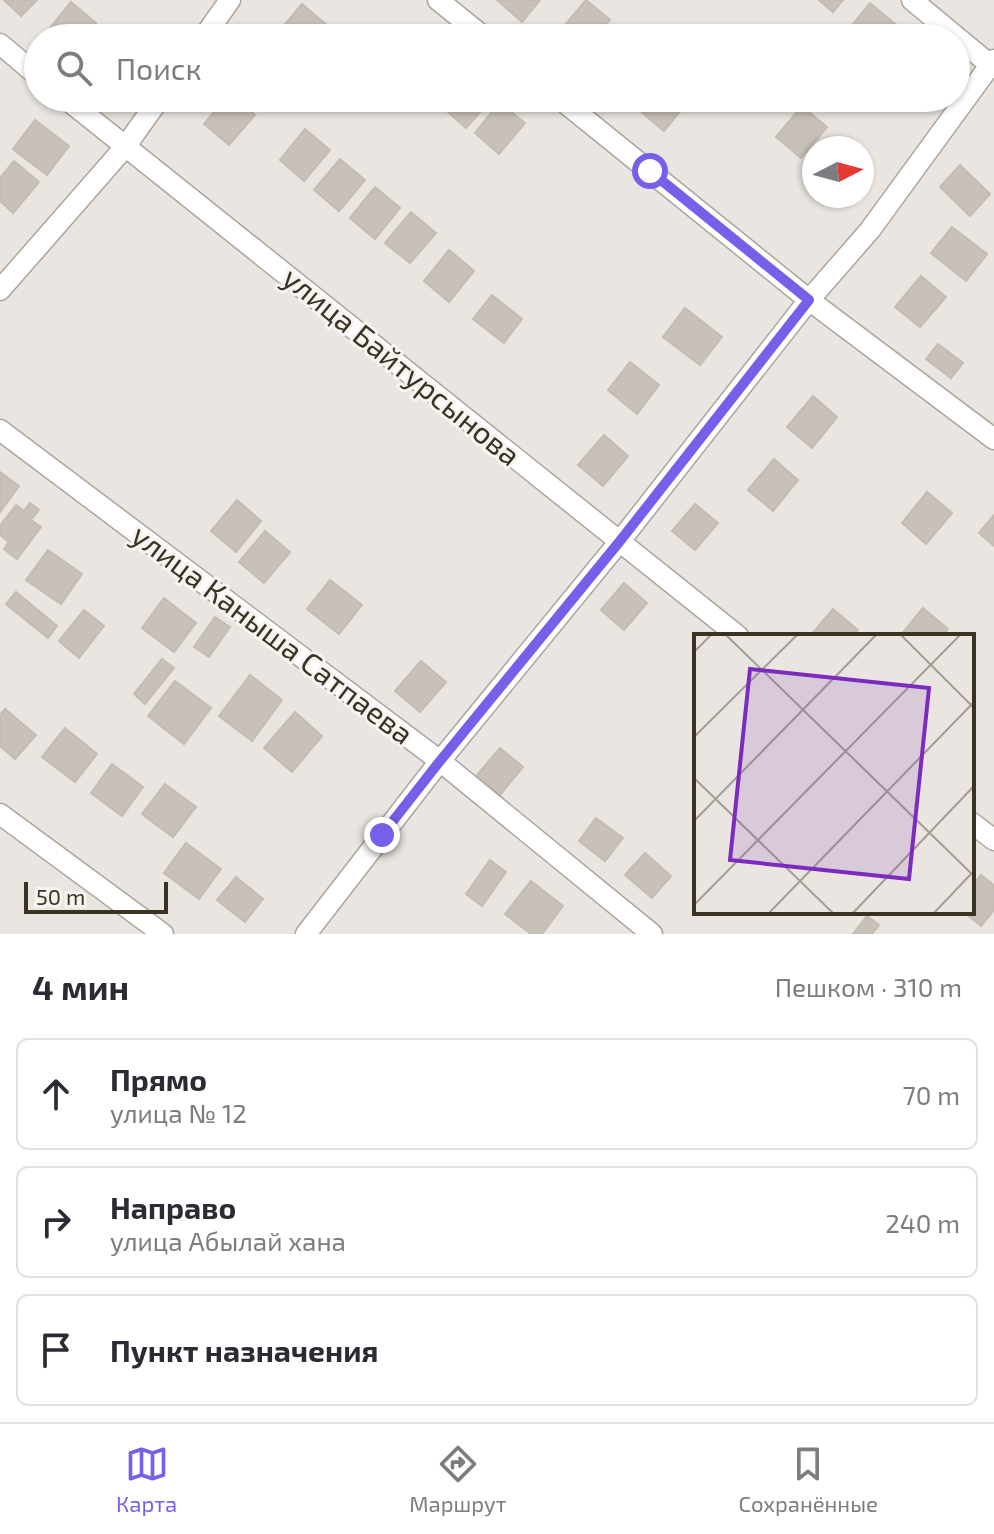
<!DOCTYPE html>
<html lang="ru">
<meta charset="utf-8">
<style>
:root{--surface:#fff;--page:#f2f2f3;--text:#2b2b33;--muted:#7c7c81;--line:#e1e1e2;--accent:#785fea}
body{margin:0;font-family:"Exo 2",sans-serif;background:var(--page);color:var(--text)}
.compass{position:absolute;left:802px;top:136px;width:72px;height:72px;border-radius:50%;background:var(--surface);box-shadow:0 2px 6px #0004;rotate:84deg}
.scale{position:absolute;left:24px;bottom:20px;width:144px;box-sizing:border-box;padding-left:8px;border:4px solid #3a3222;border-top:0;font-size:22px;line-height:28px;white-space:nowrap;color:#3a3222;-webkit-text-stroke:6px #f7f3f1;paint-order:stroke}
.stop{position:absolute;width:24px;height:24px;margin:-18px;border:6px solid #785fea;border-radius:50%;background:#fff}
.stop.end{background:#785fea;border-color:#fff;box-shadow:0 2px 8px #0008}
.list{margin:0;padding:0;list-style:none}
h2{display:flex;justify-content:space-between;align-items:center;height:104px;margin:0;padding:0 32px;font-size:34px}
h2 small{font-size:26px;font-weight:400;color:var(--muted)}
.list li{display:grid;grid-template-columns:52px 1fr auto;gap:24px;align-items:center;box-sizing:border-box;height:112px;margin:0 16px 16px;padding:0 16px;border:2px solid var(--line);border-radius:12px}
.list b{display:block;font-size:30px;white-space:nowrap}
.list p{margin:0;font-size:26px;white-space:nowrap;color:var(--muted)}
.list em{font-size:26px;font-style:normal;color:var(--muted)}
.icon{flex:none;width:44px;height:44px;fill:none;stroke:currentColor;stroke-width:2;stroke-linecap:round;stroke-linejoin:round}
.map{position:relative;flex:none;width:994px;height:934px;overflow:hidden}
.search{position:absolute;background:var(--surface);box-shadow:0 2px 6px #0004;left:24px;right:24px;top:24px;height:88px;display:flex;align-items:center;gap:20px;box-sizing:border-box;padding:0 28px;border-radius:44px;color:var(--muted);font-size:30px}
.sheet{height:488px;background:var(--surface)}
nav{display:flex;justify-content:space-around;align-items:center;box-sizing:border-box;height:112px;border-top:2px solid var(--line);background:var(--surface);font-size:22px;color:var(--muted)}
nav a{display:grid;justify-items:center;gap:4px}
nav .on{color:var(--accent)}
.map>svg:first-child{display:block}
</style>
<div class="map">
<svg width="994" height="934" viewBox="0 0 994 934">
<rect width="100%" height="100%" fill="#eae5e0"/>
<g fill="#c8c1b9" stroke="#c4bcb3" stroke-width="2">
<polygon points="4,0 37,0 21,16"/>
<polygon points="497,0 540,0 522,22"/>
<polygon points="586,0 610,20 595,38 566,38 559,32"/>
<polygon points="819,0 843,0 833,12"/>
<polygon points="71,2 96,23 84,38 52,38 46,33"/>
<polygon points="870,3 895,24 884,38 850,38 845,34"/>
<polygon points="302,4 327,25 316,38 280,38 276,35"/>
<polygon points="226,98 235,98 255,115 229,145 204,124"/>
<polygon points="443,98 487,98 490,101 466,128 438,103"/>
<polygon points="647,98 678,98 686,104 664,131 638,109"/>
<polygon points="500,102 525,123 499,154 475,133"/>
<polygon points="802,106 827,127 801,158 776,137"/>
<polygon points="35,120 69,146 47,175 13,149"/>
<polygon points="305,129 330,150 304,181 280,160"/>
<polygon points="340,159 365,180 339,211 314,190"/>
<polygon points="14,161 39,182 13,213 0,201 0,178"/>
<polygon points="960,165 990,194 970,216 940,187"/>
<polygon points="375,187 400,208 375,239 350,218"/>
<polygon points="411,212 436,233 410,263 385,243"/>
<polygon points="952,227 987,254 966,281 931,253"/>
<polygon points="449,250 474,271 449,302 424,281"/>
<polygon points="921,276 946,297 920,327 895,307"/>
<polygon points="492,295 522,319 504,343 473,319"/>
<polygon points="685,308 722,337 700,365 663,337"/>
<polygon points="938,344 963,363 951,378 926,359"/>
<polygon points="630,362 659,385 637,414 608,390"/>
<polygon points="813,396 837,417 812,448 787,427"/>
<polygon points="604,435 628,456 603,486 578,465"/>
<polygon points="774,459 798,480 773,511 748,490"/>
<polygon points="0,472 19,486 0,512"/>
<polygon points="927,492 952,513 926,544 902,523"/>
<polygon points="237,500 261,521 236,552 211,531"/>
<polygon points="30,503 39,510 31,520 41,527 17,559 4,549 9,542 0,535 0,526 16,505 24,511"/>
<polygon points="695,504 718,523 695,550 672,531"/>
<polygon points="994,515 994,546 979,533"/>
<polygon points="265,531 290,552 264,583 239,562"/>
<polygon points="48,550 82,574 61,604 26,580"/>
<polygon points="330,580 362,605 339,634 307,609"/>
<polygon points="624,583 647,603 624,630 601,610"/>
<polygon points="16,592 57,626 48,638 6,604"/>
<polygon points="164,598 196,623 174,652 142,628"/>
<polygon points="923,608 948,629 942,636 900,636"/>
<polygon points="833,609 858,630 852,636 810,636"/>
<polygon points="84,610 104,626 79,658 59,641"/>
<polygon points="215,617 230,627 209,657 194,647"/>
<polygon points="162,659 174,668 145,704 134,694"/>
<polygon points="421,661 446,682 420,712 395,691"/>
<polygon points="250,675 282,700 252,741 219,716"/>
<polygon points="175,681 211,708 184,744 148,716"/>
<polygon points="5,709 36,735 15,759 0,746 0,715"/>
<polygon points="295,712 322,736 292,772 264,748"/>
<polygon points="65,728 97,754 75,782 42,757"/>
<polygon points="500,748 523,767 500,795 477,775"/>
<polygon points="112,764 143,787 122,816 91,793"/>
<polygon points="165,784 196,807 173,837 142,814"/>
<polygon points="596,818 623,838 605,861 579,841"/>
<polygon points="186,843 221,869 199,899 164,873"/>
<polygon points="645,853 671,876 652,898 625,875"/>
<polygon points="490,860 506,872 482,906 466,894"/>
<polygon points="981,875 994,885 994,910 981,926 964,912 972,912 972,886"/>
<polygon points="236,877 263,899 245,922 217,900"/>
<polygon points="531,881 563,906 542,934 531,934 505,914"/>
<polygon points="867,916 879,925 872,934 853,934"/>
</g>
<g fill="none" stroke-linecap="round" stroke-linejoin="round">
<g stroke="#aba59c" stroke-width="23">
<g id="street">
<polyline points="438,0 485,38"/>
<polyline points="912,0 994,68"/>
<polyline points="203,38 230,0"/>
<polyline points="0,44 38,76"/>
<polyline points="65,98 738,636"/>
<polyline points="559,98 809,300 994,439"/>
<polyline points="0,290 125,147 160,98"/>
<polyline points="0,430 440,761 652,934"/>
<polyline points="0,814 163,934"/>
<polyline points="972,823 994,840"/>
<polyline points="306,934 440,761 620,541 809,300 870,230 994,60"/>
</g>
</g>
<use href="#street" stroke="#fff" stroke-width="20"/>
</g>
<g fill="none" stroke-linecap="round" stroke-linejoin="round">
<polyline stroke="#785fea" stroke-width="10" points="382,835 440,761 620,541 809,300 650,171"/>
</g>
<g text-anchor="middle" stroke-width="6" stroke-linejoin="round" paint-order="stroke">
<g font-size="30" fill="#3a3222" stroke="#f7f3f1">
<text transform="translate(401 367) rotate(39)" y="10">улица Байтурсынова</text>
<text transform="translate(272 635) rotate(37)" y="10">улица Каныша Сатпаева</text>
</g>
</g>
<g transform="translate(694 634)">
<rect width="280" height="280" fill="#eae5e0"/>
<path fill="none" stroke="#a49d94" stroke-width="2" d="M31,0l249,242M206,0l74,74M0,18l18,-18M0,103l104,-103M0,144l140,136M0,187l183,-187M0,271l267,-271M74,280l206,-212M158,280l122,-128M239,280l38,-40"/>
<path fill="#7b2cbf" fill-opacity="0.15" stroke="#7b2cbf" stroke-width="4" d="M56,35l179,19 -20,191 -179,-19z"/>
<rect width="280" height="280" fill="none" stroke="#3a3222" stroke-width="4"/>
</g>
</svg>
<svg class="compass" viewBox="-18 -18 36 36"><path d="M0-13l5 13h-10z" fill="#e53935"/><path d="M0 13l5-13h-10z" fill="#7c7c81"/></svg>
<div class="scale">50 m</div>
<div class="stop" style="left:650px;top:171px"></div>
<div class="stop end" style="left:382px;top:835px"></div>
<div class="search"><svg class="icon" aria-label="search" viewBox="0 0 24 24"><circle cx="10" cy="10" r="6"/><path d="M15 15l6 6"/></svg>Поиск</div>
</div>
<section class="sheet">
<h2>4 мин<small>Пешком · 310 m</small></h2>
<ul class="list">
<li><svg class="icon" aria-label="ahead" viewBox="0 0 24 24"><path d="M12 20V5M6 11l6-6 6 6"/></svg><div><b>Прямо</b><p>улица № 12</p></div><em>70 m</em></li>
<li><svg class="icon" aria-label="right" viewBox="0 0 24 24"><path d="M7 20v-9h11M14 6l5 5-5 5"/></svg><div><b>Направо</b><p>улица Абылай хана</p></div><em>240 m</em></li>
<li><svg class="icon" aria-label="arrive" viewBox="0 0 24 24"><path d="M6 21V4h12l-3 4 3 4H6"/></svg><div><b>Пункт назначения</b></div></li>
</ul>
</section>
<nav>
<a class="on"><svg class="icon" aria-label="map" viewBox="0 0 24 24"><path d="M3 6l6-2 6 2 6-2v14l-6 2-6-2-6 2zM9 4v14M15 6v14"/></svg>Карта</a>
<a><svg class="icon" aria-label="directions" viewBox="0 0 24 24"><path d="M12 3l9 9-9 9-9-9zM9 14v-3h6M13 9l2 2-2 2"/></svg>Маршрут</a>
<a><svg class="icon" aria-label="saved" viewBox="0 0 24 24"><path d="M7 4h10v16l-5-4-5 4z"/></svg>Сохранённые</a>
</nav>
